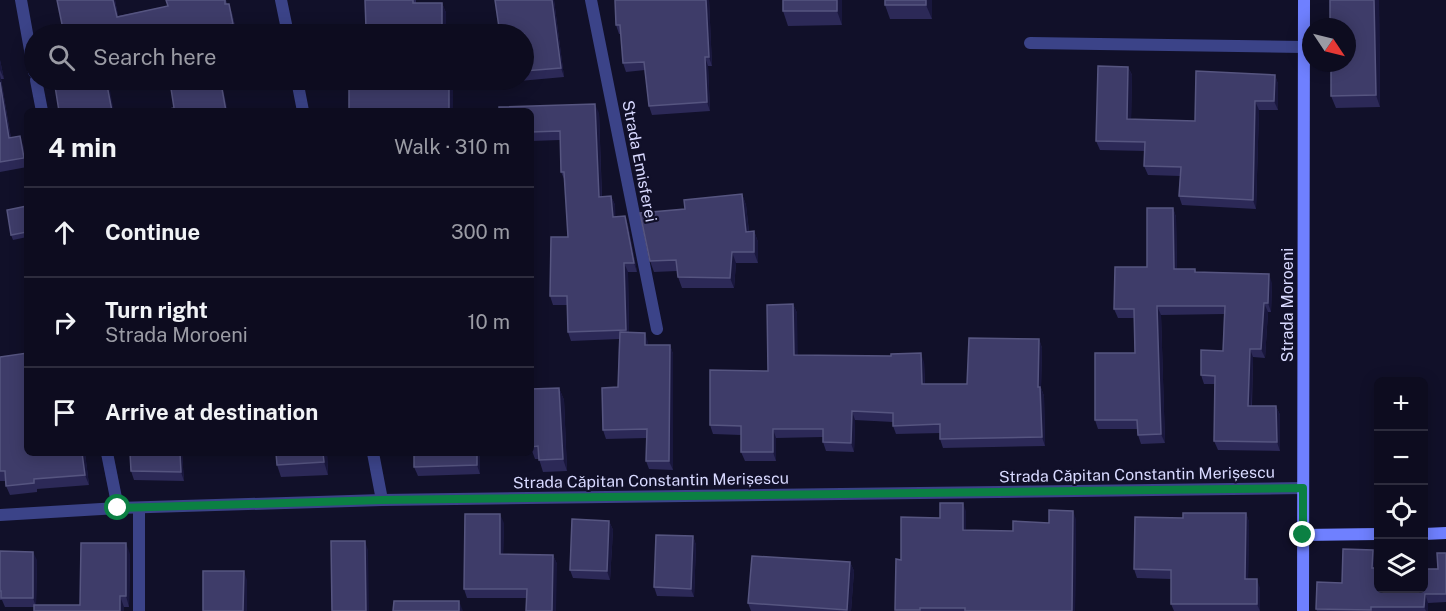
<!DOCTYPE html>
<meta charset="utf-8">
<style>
:root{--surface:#0d0c1f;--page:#161528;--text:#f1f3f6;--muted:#9a9ba4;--line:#2d2c3d}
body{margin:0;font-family:"Public Sans",sans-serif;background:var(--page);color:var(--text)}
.controls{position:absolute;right:18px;bottom:18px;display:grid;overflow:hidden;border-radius:9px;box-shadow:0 3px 15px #0003}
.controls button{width:54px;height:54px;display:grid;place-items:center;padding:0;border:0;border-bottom:2px solid var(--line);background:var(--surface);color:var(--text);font:30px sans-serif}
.compass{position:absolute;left:1302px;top:18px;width:54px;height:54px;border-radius:50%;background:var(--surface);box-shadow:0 3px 15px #0003;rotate:125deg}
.stop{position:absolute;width:18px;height:18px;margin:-14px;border:4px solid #0b8043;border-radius:50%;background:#fff}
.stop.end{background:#0b8043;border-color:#fff;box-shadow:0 2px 6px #0008}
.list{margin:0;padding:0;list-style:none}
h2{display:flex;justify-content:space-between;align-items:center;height:78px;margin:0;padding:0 24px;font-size:26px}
h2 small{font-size:20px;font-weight:400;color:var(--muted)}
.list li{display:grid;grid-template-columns:39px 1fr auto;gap:18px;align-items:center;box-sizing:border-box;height:90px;padding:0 24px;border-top:2px solid var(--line)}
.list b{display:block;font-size:22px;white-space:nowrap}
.list p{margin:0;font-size:20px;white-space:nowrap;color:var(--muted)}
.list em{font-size:20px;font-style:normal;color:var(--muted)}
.icon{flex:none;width:33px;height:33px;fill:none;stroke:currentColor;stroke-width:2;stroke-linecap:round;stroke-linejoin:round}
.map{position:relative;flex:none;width:1446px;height:611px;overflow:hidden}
.search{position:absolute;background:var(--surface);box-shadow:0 3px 15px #0003;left:24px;top:24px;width:510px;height:66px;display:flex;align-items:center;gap:15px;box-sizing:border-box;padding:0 21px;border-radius:33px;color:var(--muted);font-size:22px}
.panel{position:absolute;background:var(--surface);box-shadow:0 3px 15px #0003;left:24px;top:108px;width:510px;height:348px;border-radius:9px}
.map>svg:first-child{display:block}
</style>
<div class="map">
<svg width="1446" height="611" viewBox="0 0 1446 611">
<rect width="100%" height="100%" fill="#111029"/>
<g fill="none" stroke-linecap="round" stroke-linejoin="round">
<polyline stroke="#3b4388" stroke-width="12" points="1030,43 1304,47"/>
<g stroke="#3b4388" stroke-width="12">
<polyline points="21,0 34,72"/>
<polyline points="281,0 288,34"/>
<polyline points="591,0 657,329"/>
<polyline points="36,80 42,111"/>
<polyline points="297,80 303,111"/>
<polyline points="107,453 118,508"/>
<polyline points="373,453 382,500"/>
<polyline points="0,515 118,508 382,500 1303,488"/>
<polyline points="139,611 139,508"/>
</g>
<g stroke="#6f80ff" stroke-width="12">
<polyline points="1424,534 1446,533"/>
<polyline points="1303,535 1378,534"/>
<polyline points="1303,611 1304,0"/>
</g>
</g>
<g fill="#2c2957">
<polygon points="57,0 115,0 118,16 168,6 166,0 226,0 227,4 232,13 237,34 64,34"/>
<polygon points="365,0 416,0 416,3 442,3 446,13 446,33 450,33 450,34 368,34 366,28"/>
<polygon points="495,0 554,0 564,77 508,82 507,80 524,80 524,34"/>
<polygon points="709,0 712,66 708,66 710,111 652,115 649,106 645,70 626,72 623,63 621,34 619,34 616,25"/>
<polygon points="783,0 842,0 842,25 788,26 783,11"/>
<polygon points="885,0 932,0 932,19 890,19 885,5"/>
<polygon points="1330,0 1379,0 1380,107 1336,108 1331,96"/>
<polygon points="0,60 4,79 1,79 11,138 23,145 27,167 0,172"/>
<polygon points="1128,67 1132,75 1131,119 1195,121 1275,75 1278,84 1278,110 1259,110 1256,209 1182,205 1179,196 1180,176 1148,175 1144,166 1145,151 1100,150 1096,141"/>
<polygon points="531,111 599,113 602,197 611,196 615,205 615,217 625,216 628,225 637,272 628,272 629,332 648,342 648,345 670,345 673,354 673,470 649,469 646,461 647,438 606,439 603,430 618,387 619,339 571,341 568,332 567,305 553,305 550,296 568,237 565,181 561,172 560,140 531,141"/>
<polygon points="742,194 746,205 749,231 754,231 758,242 758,263 736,263 734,288 682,288 678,277 677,271 654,272 650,261 685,209"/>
<polygon points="27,206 27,237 13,240 11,235"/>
<polygon points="1173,208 1176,217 1177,269 1195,269 1196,272 1272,283 1271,312 1268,312 1265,358 1253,357 1252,406 1276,406 1280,415 1280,451 1218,450 1214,441 1215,384 1204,384 1201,375 1223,351 1224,314 1161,315 1165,443 1141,444 1138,435 1137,429 1098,429 1095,420 1135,353 1134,318 1118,318 1114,309 1147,267"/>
<polygon points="793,304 797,313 797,355 924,362 925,384 967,384 1039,339 1042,348 1041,388 1044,396 1045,446 943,448 940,439 940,433 896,434 893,426 893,422 855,420 854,452 826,451 823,442 823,437 776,438 776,461 745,461 741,452 741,435 713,434 710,425 768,371"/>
<polygon points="0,357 27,453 85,453 89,485 37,489 37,492 10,495 6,486 6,481 0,481"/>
<polygon points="559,388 564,400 567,471 543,472 539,459 535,459 531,448 531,389"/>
<polygon points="182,453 184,481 134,480 131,471"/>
<polygon points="327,453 328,475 281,477 277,465"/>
<polygon points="414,453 480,453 480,474 418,476 414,467"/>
<polygon points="966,511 966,530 1013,531 1049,523 1076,519 1075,611 895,611 940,518"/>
<polygon points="1246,513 1249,522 1248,579 1260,588 1260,611 1174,611 1171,604 1171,579 1137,578 1134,569 1183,518"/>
<polygon points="609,521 613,530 610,580 573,578 570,570"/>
<polygon points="504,523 503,554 553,555 557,564 527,598 467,598 464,589"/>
<polygon points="693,536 696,545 694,597 657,596 654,587"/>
<polygon points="1373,550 1376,558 1376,568 1438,569 1446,553 1446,602 1428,603 1428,611 1317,611 1316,609"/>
<polygon points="0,551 37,560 36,605 80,605 130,554 129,607 124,607 124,611 34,611 34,607 5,607 2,600 0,600"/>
<polygon points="850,562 854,571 851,611 751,611 748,603"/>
</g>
<g fill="#19173d">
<polygon points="113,0 115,0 120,26 117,17"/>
<polygon points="552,0 554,0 564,77 561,68"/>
<polygon points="706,0 709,0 712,66 709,57"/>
<polygon points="837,0 842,0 842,25 837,11"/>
<polygon points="926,0 932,0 932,19 926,5"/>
<polygon points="1374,0 1379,0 1380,107 1376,95"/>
<polygon points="442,3 446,13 446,34 442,33"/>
<polygon points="229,4 232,13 237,34 233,24"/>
<polygon points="705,57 708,66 710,111 707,102"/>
<polygon points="0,60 4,79 0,70"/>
<polygon points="1128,67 1132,75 1131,128 1127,119"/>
<polygon points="0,75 1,79 12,147 9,138 0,82"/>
<polygon points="1275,75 1278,84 1278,110 1274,101"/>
<polygon points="106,80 108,80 114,111 112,111"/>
<rect x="449" y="80" width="4" height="31"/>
<polygon points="221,83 224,93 228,111 226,111"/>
<polygon points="1255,101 1259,110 1256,209 1253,200"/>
<polygon points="595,104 599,113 602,206 599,197"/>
<polygon points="20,136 23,145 27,167 24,158"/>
<polygon points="742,194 746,205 750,243 746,232"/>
<polygon points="611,196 615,205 616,226 613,217"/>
<polygon points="1173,208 1176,217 1177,278 1174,269"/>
<polygon points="625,216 628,225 637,272 634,263"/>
<polygon points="754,231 758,242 758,263 754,252"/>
<polygon points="732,252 736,263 734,288 730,278"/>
<polygon points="624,263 628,272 629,339 626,330"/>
<polygon points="1269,274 1272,283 1271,312 1268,303"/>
<polygon points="1264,303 1268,312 1265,358 1261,349"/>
<polygon points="793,304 797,313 798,364 794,355"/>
<polygon points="1157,306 1161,315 1165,443 1161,434"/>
<polygon points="645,333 648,342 648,354 645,345"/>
<polygon points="1039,339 1042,348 1041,388 1044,396 1045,446 1042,437 1038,387"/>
<polygon points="670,345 673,354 673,470 669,461"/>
<polygon points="1250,349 1253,357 1251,415 1248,406"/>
<polygon points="921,353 924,362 925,393 922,384"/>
<polygon points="559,388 564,400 567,471 563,459"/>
<polygon points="1276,406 1280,415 1280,451 1277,442"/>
<polygon points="852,411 855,420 854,452 851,443"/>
<polygon points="773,429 776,438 776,461 773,452"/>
<polygon points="82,453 85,453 89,485 85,475"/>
<polygon points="180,453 182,453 184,481 181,472"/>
<polygon points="323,453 327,453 328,475 324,462"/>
<polygon points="477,453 480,453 480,474 477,465"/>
<polygon points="963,503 966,511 966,539 963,530"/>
<polygon points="1073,511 1076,519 1075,611 1072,611"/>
<polygon points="1246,513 1249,522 1248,588 1245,579"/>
<polygon points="500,514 504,523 503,563 500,554"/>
<polygon points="609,521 613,530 610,580 607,571"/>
<polygon points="693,536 696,545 694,597 691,589"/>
<polygon points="365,541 368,550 369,611 366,611"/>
<polygon points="126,543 130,554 129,607 126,596"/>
<polygon points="1373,550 1376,558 1376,577 1372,568"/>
<polygon points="33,552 37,560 36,607 33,598"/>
<polygon points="553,555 557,564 556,611 552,611"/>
<polygon points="850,562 854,571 851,611 847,611"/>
<polygon points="244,571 247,580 247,611 243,611"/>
<polygon points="1257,579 1260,588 1260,611 1257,604"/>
<polygon points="1425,594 1428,603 1428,611 1426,611 1424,607"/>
<polygon points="120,596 124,607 124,611 120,611"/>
<polygon points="459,601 463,611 459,611"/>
</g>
<g fill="#3e3c69" stroke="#565580" stroke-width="1.5">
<polygon points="57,0 113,0 117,17 168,6 166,0 225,0 225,4 229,4 233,24 182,34 64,34"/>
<polygon points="365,0 413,0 413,3 442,3 442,33 450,33 450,34 383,34 383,28 366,28"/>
<polygon points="495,0 552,0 561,68 524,71 524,34 500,34"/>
<polygon points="615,0 706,0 709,57 705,57 707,102 649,106 644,62 623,63 620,25 616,25"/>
<rect x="783" y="0" width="54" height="11"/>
<rect x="885" y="0" width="41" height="5"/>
<polygon points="1330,0 1374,0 1376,95 1331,96 1331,63 1347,63 1347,27 1330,27"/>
<polygon points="1098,66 1128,67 1127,119 1195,121 1196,71 1275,75 1274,101 1255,101 1253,200 1179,196 1181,167 1144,166 1145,142 1096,141"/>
<polygon points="54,80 106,80 112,111 59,111"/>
<polygon points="186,80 193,80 195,89 221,83 226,111 161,111 174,108 170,82"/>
<polygon points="384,80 449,80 449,111 349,111 349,84 384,85"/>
<polygon points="0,82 9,138 20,136 24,158 0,162"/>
<polygon points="595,104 599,197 611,196 613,217 625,216 634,263 624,263 626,330 568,332 567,296 550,296 551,237 568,237 564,172 561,172 560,131 531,132 531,111 499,111 499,107"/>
<polygon points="742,194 746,232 754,231 754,252 732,252 730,278 678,277 676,260 650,261 640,213 685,209 684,200"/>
<polygon points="27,206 27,232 11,235 7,210"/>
<polygon points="1147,208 1173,208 1174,269 1195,269 1195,272 1269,274 1268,303 1264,303 1261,349 1250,349 1248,406 1276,406 1277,442 1214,441 1215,376 1201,375 1201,350 1223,351 1225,306 1157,306 1161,434 1138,435 1137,420 1095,420 1095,353 1135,353 1134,309 1114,309 1115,267 1147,267"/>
<polygon points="793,304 794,355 891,356 891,354 921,353 922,384 967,384 969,338 1039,339 1038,387 1040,387 1042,437 940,439 940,424 893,426 893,413 852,411 851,443 823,442 823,429 773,429 773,452 741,452 741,426 710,425 710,370 768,371 767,305"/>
<polygon points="620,332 645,333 645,345 670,345 669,461 646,461 647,429 603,430 602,388 618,387"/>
<polygon points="27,353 27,453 82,453 85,475 34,479 34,483 6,486 5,471 0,471 0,357"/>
<polygon points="559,388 563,459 539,460 538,446 531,447 531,389"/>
<polygon points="130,453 180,453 181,472 131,471"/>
<polygon points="276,453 323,453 324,462 277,465"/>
<polygon points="414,453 477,453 477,465 414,467"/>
<polygon points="940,503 963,503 963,530 1013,531 1013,521 1049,523 1049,510 1073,511 1072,611 965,611 965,608 920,608 920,610 895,610 896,559 901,560 901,517 940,518"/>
<polygon points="1183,513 1246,513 1245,579 1257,579 1257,604 1171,604 1171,570 1134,569 1135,517 1183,518"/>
<polygon points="465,514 500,514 500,554 553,555 552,611 526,611 527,589 464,589"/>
<polygon points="572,519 609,521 607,571 570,570"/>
<polygon points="656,535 693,536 691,589 654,587"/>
<polygon points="331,541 365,541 366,611 332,611"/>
<polygon points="81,543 126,543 126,596 120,596 120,611 34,611 34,605 80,605"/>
<polygon points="1343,549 1373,550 1372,568 1378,568 1378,588 1424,588 1424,569 1438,569 1437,553 1446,553 1446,594 1425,594 1424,607 1371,607 1371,610 1316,609 1317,582 1342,583"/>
<polygon points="0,551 33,552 33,598 1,598 1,591 0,591"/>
<polygon points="752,556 850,562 847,610 748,603"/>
<polygon points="203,571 244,571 243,611 203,611"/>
<polygon points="394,601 459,601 459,611 393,611"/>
</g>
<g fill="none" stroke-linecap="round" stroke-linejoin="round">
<polyline stroke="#0b8043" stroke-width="8" points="118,508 382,500 1303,488 1303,535"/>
</g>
<g text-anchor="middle" stroke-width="4.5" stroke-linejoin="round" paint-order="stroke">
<g font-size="16" fill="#d8d9ff" stroke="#111029">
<text transform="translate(640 161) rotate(79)" y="6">Strada Emisferei</text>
<text transform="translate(1287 305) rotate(-90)" y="6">Strada Moroeni</text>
<text transform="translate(1137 474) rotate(-1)" y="6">Strada Căpitan Constantin Merișescu</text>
<text transform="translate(651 480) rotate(-1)" y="6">Strada Căpitan Constantin Merișescu</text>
</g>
</g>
</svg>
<div class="controls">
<button>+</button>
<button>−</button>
<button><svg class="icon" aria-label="locate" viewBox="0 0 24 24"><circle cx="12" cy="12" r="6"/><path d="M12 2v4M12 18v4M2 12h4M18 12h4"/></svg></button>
<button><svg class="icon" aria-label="layers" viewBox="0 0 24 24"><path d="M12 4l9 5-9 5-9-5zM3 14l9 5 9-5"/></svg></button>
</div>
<svg class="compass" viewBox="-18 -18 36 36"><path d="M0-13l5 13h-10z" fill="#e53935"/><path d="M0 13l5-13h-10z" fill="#9a9ba4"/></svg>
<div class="stop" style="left:118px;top:508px"></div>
<div class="stop end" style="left:1303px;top:535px"></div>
<div class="search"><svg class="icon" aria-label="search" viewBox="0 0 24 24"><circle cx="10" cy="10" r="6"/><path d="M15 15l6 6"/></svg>Search here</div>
<section class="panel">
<h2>4 min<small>Walk · 310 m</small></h2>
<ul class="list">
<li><svg class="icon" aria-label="ahead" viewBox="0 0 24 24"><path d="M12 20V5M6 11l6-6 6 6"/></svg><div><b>Continue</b></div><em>300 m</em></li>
<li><svg class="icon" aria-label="right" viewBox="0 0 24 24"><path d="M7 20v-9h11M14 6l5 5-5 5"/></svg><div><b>Turn right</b><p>Strada Moroeni</p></div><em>10 m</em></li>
<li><svg class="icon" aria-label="arrive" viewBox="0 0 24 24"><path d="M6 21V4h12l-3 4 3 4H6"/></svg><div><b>Arrive at destination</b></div></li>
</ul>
</section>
</div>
